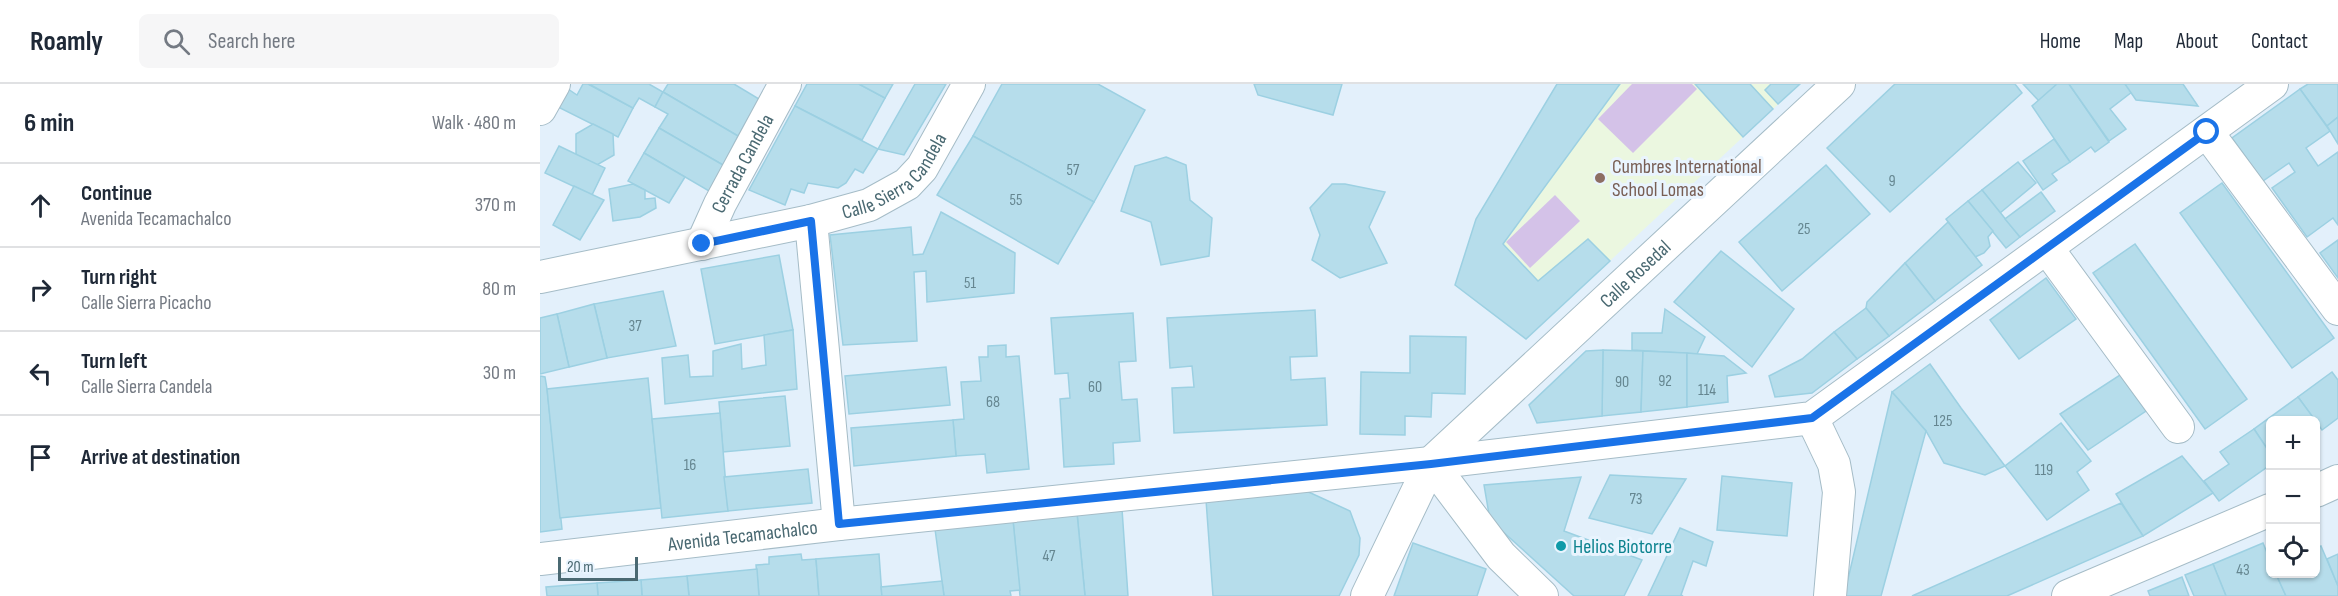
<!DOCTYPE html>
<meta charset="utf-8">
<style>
:root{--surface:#fff;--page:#f6f6f7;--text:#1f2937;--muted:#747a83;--line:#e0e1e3}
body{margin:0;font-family:"Sofia Sans Condensed",sans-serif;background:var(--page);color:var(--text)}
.controls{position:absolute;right:18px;bottom:18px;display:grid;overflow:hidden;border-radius:9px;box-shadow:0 2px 4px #0004}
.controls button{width:54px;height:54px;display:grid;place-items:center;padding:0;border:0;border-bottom:2px solid var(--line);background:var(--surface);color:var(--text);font:30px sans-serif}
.scale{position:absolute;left:18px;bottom:15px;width:80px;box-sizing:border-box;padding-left:6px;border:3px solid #4a6972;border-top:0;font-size:16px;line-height:21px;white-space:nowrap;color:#4a6972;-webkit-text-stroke:4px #e9f4fe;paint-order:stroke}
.stop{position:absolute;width:18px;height:18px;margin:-14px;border:4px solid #1a73e8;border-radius:50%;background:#fff}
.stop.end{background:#1a73e8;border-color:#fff;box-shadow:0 2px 6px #0008}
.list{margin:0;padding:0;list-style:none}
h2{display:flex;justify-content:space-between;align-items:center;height:78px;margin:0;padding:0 24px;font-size:26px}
h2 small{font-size:20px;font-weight:400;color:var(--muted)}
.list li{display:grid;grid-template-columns:39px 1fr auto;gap:18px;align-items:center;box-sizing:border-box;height:84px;padding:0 24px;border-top:2px solid var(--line)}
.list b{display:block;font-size:22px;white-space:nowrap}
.list p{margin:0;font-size:20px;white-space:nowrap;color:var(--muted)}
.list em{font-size:20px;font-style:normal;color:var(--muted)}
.icon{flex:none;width:33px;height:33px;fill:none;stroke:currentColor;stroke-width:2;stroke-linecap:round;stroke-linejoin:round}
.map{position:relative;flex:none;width:1798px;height:512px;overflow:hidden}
header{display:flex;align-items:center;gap:36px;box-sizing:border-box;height:84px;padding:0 30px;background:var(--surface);border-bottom:2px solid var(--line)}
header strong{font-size:28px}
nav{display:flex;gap:33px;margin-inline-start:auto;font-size:21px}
.search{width:420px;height:54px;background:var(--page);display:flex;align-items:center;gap:15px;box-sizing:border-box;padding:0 21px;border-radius:9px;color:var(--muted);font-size:22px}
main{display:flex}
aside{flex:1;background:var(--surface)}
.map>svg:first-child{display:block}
</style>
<header>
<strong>Roamly</strong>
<div class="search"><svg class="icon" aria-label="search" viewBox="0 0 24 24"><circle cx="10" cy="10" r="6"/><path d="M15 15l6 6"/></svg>Search here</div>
<nav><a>Home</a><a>Map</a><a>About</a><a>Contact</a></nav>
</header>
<main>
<aside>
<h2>6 min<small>Walk · 480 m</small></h2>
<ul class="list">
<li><svg class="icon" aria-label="ahead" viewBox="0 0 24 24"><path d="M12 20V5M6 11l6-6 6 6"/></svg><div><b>Continue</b><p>Avenida Tecamachalco</p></div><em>370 m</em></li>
<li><svg class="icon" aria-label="right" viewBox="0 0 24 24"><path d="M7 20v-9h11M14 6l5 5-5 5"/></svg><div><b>Turn right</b><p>Calle Sierra Picacho</p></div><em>80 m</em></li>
<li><svg class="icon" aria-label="left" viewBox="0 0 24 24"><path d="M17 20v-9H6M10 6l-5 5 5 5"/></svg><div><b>Turn left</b><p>Calle Sierra Candela</p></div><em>30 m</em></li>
<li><svg class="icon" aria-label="arrive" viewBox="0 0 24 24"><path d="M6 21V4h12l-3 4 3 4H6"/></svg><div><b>Arrive at destination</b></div></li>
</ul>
</aside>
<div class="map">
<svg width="1798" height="512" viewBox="0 0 1798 512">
<rect width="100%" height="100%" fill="#e3f0fb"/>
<polygon fill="#ebf7e0" points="1017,0 1260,0 986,255 915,201 936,135"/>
<g fill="#d4c2e8">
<polygon points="1092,0 1152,0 1157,5 1093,69 1058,35"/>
<polygon points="1015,111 1040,137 990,184 966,158"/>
</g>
<g fill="#b6ddeb" stroke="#9cd0e2" stroke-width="1.5">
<polygon points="43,0 48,0 93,24 78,53 18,23 28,5 37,11"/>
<polygon points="49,0 109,0 123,8 115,23 99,14 93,24"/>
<polygon points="128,0 194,0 219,15 198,52 123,8"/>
<polygon points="267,0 319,0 345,14 322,56 255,22"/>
<polygon points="319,0 353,0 345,14"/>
<polygon points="375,0 406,0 364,71 338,65"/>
<polygon points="462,0 558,0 605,26 554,118 433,52"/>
<polygon points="714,0 802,0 793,31 718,11"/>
<polygon points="1017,0 1080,0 963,160 998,197 1048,155 1070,177 986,255 915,201 936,135"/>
<polygon points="1155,0 1210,0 1233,25 1203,53"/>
<polygon points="1231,0 1260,0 1238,20 1225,6"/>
<polygon points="1355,0 1475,0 1482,9 1350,128 1287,64"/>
<polygon points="1483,0 1517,0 1499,17"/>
<polygon points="1517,0 1529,0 1569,58 1555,68 1551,63 1530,78 1492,22"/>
<polygon points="1529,0 1585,0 1592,8 1570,25 1586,45 1569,57"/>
<polygon points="1585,0 1643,0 1658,22 1596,16"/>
<polygon points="1768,0 1798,0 1798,33 1787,42 1760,5"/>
<polygon points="1760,5 1790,47 1766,64 1778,82 1798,68 1798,141 1793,134 1767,153 1732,104 1755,88 1749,79 1723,97 1692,54"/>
<polygon points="123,8 198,52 183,81 119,44 128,30 115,23"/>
<polygon points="255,22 338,65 323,89 315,85 306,99 298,104 268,99 264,109 251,105 245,121 209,106"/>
<polygon points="1798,33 1798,60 1787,42"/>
<polygon points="53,40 73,50 74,71 57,81 36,71 36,50"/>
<polygon points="119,44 183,81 169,107 104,69"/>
<polygon points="433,52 554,118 518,180 397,111"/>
<polygon points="1514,55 1530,78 1512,90 1517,96 1503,106 1483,77"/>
<polygon points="19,62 65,84 52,111 5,89"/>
<polygon points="104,69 145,93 129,119 88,97"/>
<polygon points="626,73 646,81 650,116 672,134 669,172 621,181 611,138 581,127 595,82"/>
<polygon points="1478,78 1496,99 1460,129 1442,106"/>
<polygon points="1286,81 1330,130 1242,207 1199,158"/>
<polygon points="1682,99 1794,254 1752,284 1640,129"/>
<polygon points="93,100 105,106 105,115 115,114 116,124 100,133 73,137 69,105"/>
<polygon points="792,100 805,100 845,108 829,143 847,179 800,194 772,176 780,151 770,124"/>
<polygon points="34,102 64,116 40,156 13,141"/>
<polygon points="1442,106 1480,153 1466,164 1428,117"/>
<polygon points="1501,108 1515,127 1480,153 1465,135"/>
<polygon points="1428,117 1453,147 1448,153 1450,162 1444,169 1435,173 1406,135"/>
<polygon points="401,128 475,169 474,209 387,218 386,187 374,188 377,257 303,261 290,151 371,143 373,171 383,170"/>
<polygon points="1408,138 1442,181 1395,217 1365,179"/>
<polygon points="1798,156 1798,194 1780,169"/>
<polygon points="1595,160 1707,315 1665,345 1553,189"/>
<polygon points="1181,167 1254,225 1212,283 1134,218"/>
<polygon points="239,171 253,246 175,260 161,185"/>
<polygon points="1365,179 1395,217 1349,252 1326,224 1327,218"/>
<polygon points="1506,194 1536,235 1479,275 1450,236"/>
<polygon points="123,207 136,262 67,274 54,220"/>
<polygon points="54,220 67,274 29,283 17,230"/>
<polygon points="1326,224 1349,252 1317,275 1294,248"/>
<polygon points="1125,225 1165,253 1157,270 1092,266 1092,249 1122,249"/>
<polygon points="775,226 777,272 750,273 751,296 785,294 787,341 634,349 632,304 654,303 652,282 630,284 627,234"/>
<polygon points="593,229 596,277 579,278 582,316 597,315 600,357 573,359 574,380 524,383 520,315 530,314 528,289 515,290 511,234"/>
<polygon points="17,230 29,283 0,290 0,234"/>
<polygon points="253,246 257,305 125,320 122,274 148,271 150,293 173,292 173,267 201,260 202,285 226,281 224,251"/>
<polygon points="1294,248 1317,275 1272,309 1235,313 1229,292 1262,275"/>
<polygon points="870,252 926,253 925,310 892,309 891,333 865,332 865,351 820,350 821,288 870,289"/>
<polygon points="466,261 466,273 479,272 489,385 447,389 445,370 416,372 413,336 424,335 421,298 441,297 439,273 448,273 448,262"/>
<polygon points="1063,266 1103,267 1101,328 1062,332"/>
<polygon points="1063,266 1062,332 997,339 989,321 1046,267"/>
<polygon points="1103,267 1147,269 1147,323 1101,328"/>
<polygon points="1147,269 1184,272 1206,289 1187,292 1188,318 1147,323"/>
<polygon points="1390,280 1421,324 1465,382 1445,391 1404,379 1386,347 1352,308"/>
<polygon points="406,283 410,321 309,330 305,292"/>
<polygon points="1792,288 1798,296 1798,334 1782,346 1758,313"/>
<polygon points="1580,291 1606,327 1548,366 1520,330"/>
<polygon points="0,292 5,293 7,305 22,445 0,448"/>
<polygon points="108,294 121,424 20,434 7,305"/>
<polygon points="1352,308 1386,347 1341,512 1304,512"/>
<polygon points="245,312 250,362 183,368 179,318"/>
<polygon points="1758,313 1775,336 1730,336 1730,369 1714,345"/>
<polygon points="180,329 188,427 122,434 112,335"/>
<polygon points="413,336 416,372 314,382 311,344"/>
<polygon points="1521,339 1551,377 1537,388 1549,406 1507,436 1465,382"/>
<polygon points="1714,345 1730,369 1730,381 1679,417 1664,397 1689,380 1680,368"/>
<polygon points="1642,372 1673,409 1603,452 1576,410"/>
<polygon points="268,385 272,419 188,427 184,393"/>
<polygon points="1070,391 1146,395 1112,450 1049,434"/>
<polygon points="1182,392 1252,399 1247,452 1177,446"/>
<polygon points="1041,393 1024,447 1102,476 1084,512 1034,512 950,436 944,401"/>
<polygon points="762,405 810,427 820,454 819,471 799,512 673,512 666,416"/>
<polygon points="1581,419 1603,452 1467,512 1372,512"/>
<polygon points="582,425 588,512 545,512 537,429"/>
<polygon points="537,429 545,512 480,512 473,436"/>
<polygon points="473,436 480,506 470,507 471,512 404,512 395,445"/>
<polygon points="1140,444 1173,458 1166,482 1153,477 1141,511 1143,512 1108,512"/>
<polygon points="873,459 946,485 937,512 854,512"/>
<polygon points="1723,459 1730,476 1730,490 1736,490 1746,512 1686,512 1673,480"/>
<polygon points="1781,462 1798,502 1798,512 1746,512 1736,490 1776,490 1776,464"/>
<polygon points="261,470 262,476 276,475 279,512 219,512 216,481 229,480 229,473"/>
<polygon points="339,470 342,512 279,512 276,475"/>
<polygon points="1798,470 1798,502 1787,475"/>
<polygon points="1673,480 1686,512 1654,512 1645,491"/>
<polygon points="217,485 219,512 149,512 147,492"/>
<polygon points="147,492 149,512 102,512 101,496"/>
<polygon points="1642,493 1649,512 1610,512 1608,507"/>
<polygon points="101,496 102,512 58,512 57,499"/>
<polygon points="402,497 404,512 342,512 341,503"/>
<polygon points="57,499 58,512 7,512 6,503"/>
</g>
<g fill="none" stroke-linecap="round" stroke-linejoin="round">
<g stroke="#a5bcc7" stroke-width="34">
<g id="minor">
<polyline points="0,25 14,0"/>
<polyline points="1667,48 1798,225"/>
<polyline points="271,137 299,440"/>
<path id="s1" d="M162,160l18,-40 65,-120"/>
<polyline points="1507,164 1638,343"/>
<path id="s2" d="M0,193l271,-56 58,-16 38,-21 15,-16 47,-84"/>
<polyline points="1272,334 1294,380 1299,408 1290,512"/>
<polyline points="891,379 961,472 1002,512"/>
<polyline points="1776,407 1798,397"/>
<path id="s3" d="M0,475l299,-35 592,-61 381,-45 460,-334"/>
<path id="s4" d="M827,512l64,-133 408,-379"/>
<polyline points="1528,512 1730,426"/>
</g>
</g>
<use href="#minor" stroke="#fff" stroke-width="32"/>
</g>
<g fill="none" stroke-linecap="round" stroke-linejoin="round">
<polyline stroke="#1a73e8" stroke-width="8" points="162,160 271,137 299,440 891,380 1272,334 1667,48"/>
</g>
<circle fill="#8d6e63" stroke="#e9f4fe" stroke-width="2" cx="1060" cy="94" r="6"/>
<circle fill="#0f9aa8" stroke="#e9f4fe" stroke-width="2" cx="1021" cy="462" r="6"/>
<g text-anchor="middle" stroke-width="6" stroke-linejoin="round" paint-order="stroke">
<g font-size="16" fill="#658690">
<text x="533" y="91">57</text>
<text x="1352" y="102">9</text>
<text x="476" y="121">55</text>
<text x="1264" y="150">25</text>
<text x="430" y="204">51</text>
<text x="95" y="247">37</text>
<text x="1125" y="302">92</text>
<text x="1082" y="303">90</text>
<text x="555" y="308">60</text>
<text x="1167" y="311">114</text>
<text x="453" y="323">68</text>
<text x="1403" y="342">125</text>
<text x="150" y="386">16</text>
<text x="1504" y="391">119</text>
<text x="1096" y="420">73</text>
<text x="509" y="477">47</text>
<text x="1703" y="491">43</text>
</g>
<g font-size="20" fill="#4a6972" stroke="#e9f4fe">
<text dy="7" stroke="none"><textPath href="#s1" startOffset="90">Cerrada Candela</textPath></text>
<text dy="7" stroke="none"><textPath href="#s2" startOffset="375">Calle Sierra Candela</textPath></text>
<text dy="7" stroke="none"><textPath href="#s4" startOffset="426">Calle Rosedal</textPath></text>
<text dy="7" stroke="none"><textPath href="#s3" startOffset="204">Avenida Tecamachalco</textPath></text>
</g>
<g font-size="20" fill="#785e54" stroke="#e9f4fe" text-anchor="start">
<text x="1072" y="89">Cumbres International<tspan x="1072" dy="23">School Lomas</tspan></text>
</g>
<g font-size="20" fill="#0d838f" stroke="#e9f4fe" text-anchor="start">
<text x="1033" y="469">Helios Biotorre</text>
</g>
</g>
</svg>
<div class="controls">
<button>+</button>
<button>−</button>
<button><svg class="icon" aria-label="locate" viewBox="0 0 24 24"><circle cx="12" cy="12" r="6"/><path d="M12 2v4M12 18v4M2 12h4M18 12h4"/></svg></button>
</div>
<div class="scale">20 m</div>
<div class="stop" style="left:1667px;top:48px"></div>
<div class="stop end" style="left:162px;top:160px"></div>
</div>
</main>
